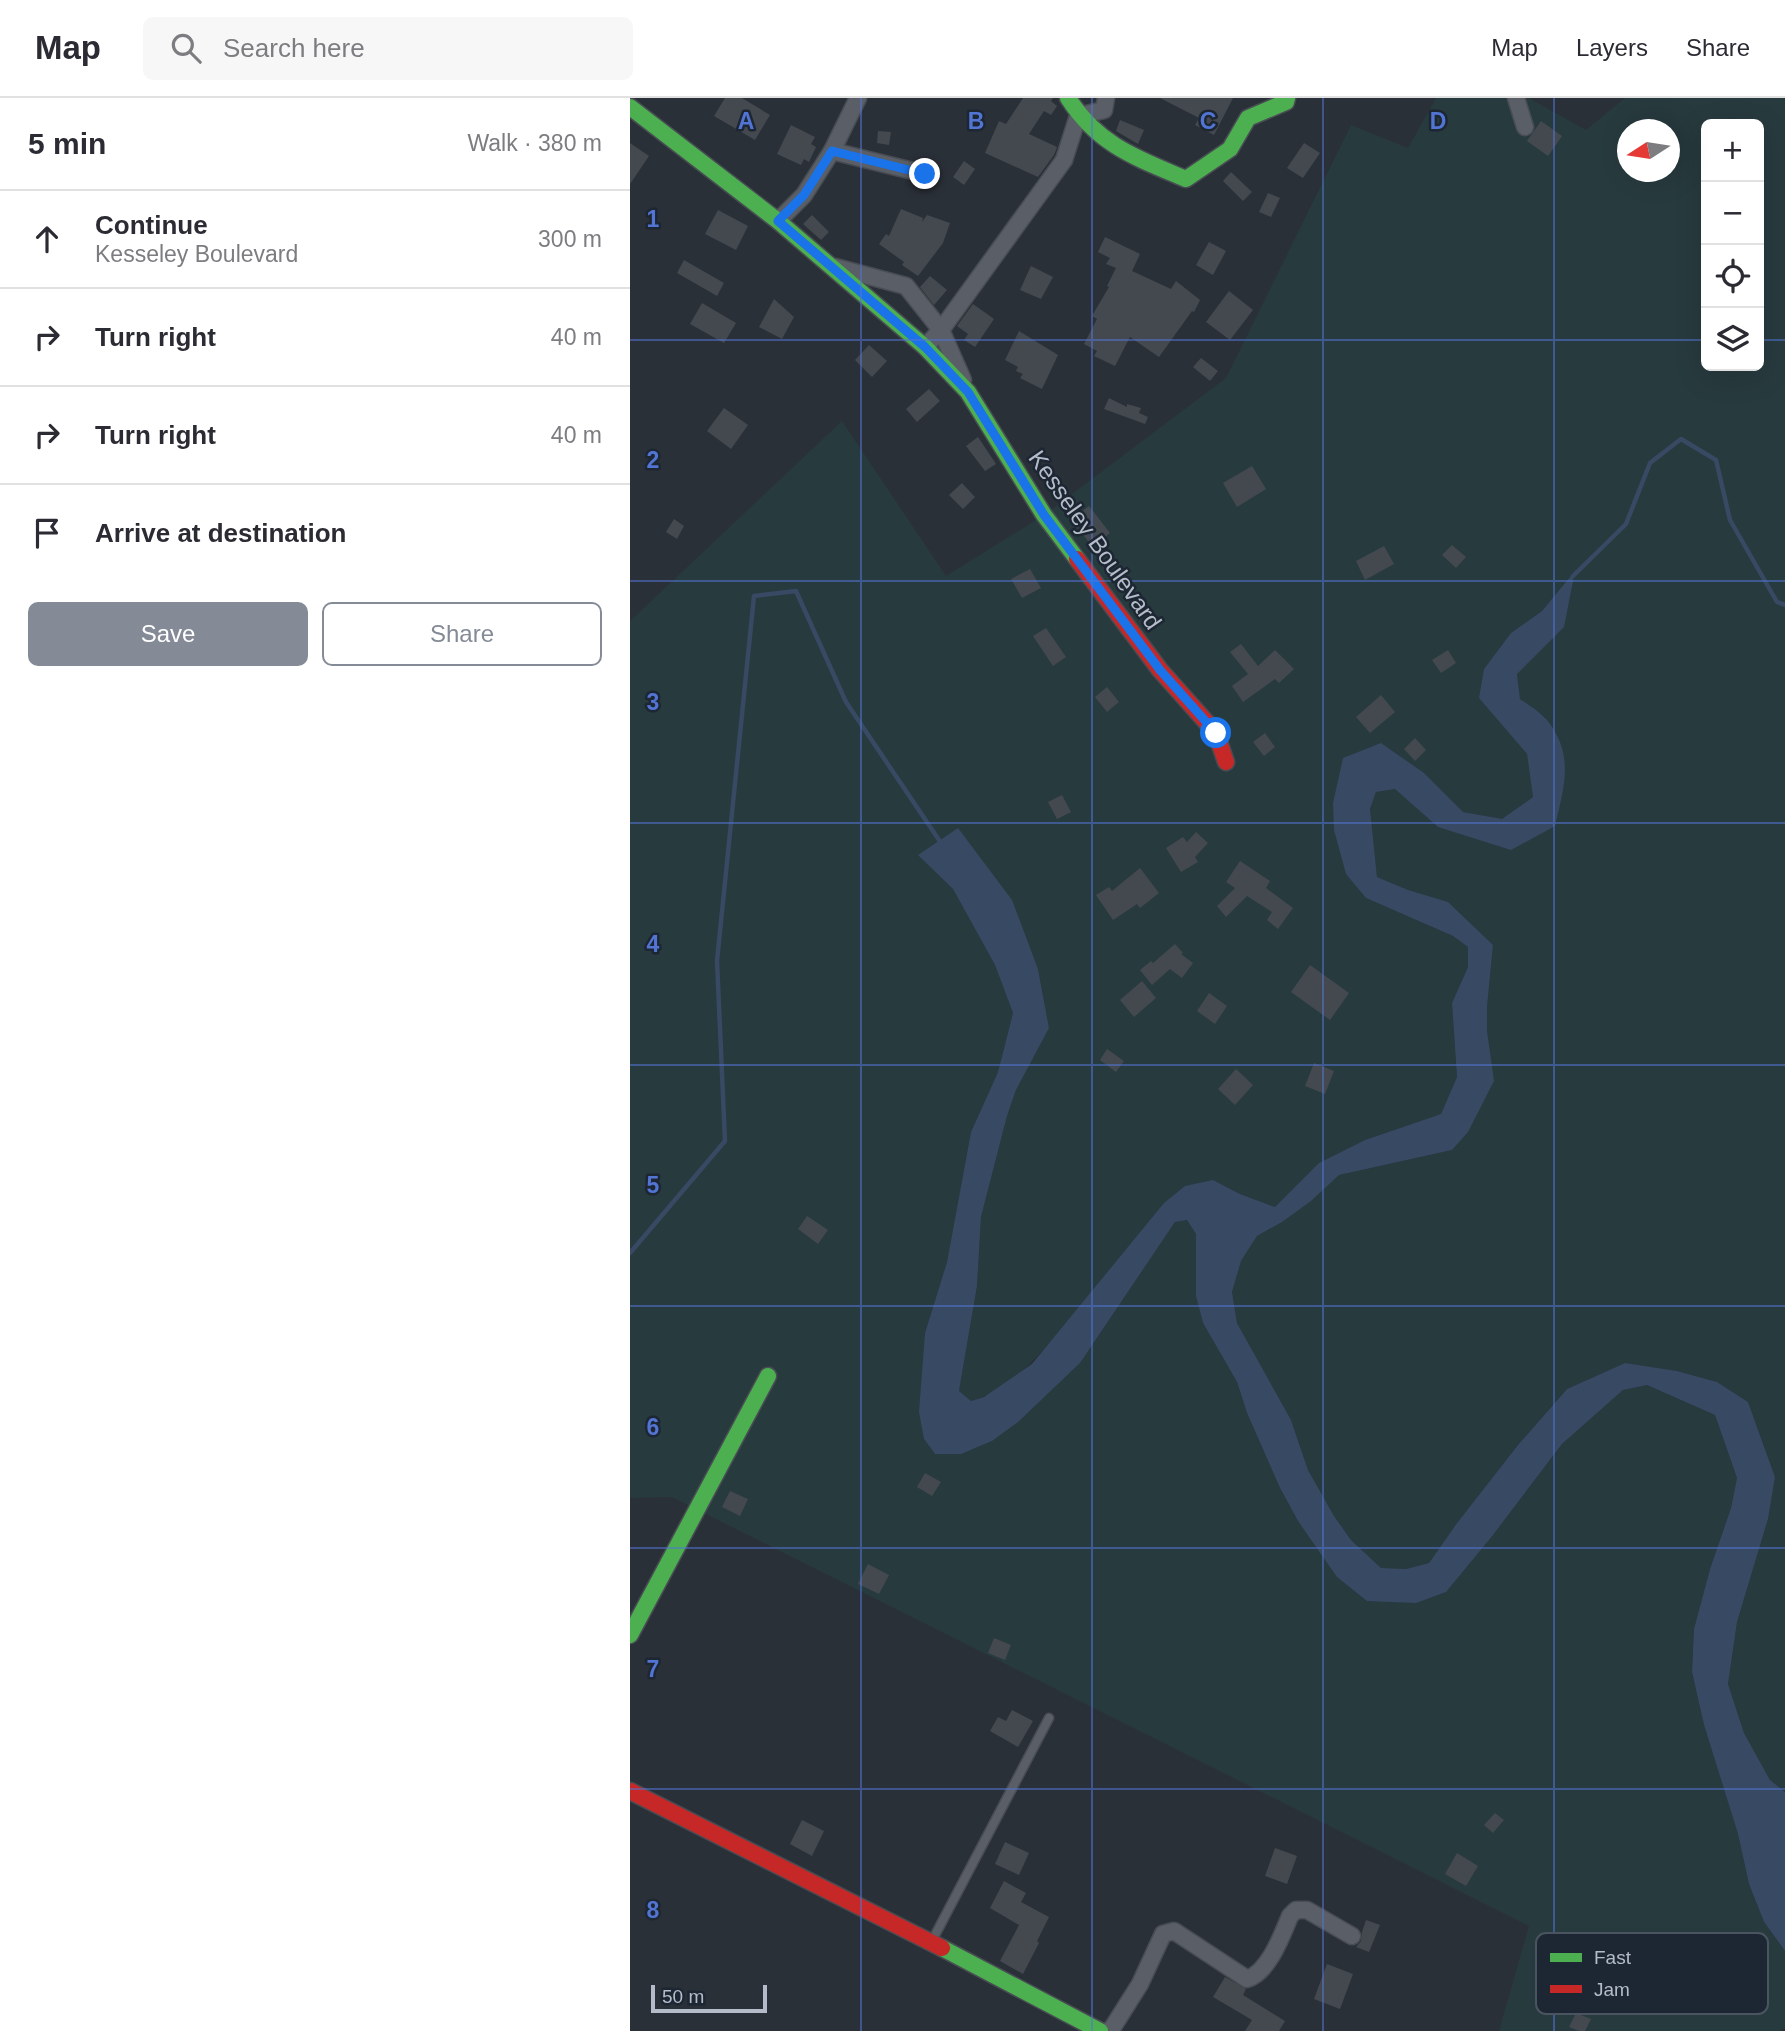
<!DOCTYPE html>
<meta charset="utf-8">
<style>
:root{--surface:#fff;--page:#f7f7f7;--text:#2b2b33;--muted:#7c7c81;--line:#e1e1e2;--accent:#848b96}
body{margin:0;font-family:Helvetica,sans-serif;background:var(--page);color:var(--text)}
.controls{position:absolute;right:21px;top:21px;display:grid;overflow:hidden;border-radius:10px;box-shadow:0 7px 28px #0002}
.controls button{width:63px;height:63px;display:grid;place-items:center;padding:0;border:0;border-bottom:2px solid var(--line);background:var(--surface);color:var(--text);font:35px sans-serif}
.compass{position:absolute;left:987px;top:21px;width:63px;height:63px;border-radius:50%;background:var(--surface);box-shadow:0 7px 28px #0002;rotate:258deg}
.scale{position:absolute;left:21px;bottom:18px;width:116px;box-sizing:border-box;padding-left:7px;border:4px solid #b4bcc9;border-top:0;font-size:19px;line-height:24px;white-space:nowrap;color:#b4bcc9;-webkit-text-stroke:5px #1d2633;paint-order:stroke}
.stop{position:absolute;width:21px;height:21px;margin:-16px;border:5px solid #1a73e8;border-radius:50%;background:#fff}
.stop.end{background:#1a73e8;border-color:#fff;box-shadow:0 2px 7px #0008}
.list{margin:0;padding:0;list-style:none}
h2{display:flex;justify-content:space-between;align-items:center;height:91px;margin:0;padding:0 28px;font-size:30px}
h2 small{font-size:23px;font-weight:400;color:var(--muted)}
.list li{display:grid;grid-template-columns:46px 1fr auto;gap:21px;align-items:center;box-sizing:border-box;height:98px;padding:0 28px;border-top:2px solid var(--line)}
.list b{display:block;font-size:26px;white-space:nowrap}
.list p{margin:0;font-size:23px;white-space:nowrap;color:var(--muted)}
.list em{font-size:23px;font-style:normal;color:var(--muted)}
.actions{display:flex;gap:14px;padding:21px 28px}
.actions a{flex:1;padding:16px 0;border:2px solid var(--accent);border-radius:10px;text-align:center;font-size:24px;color:var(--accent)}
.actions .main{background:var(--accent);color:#fff}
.icon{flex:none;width:38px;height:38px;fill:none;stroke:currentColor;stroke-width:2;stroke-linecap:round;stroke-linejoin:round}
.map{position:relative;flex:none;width:1155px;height:1933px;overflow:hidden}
header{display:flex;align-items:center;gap:42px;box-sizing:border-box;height:98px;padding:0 35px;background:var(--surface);border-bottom:2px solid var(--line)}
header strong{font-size:33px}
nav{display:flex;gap:38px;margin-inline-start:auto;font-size:24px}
.search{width:490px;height:63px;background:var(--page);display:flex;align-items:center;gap:18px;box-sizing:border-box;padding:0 24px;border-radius:10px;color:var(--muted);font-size:26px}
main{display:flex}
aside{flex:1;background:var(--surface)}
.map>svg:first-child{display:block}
</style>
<header>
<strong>Map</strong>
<div class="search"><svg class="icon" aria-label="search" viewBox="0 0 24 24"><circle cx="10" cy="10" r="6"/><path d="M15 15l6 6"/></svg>Search here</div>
<nav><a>Map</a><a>Layers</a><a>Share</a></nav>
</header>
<main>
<aside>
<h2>5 min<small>Walk · 380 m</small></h2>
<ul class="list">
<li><svg class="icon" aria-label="ahead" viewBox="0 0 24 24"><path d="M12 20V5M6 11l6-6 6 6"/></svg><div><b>Continue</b><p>Kesseley Boulevard</p></div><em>300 m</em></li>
<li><svg class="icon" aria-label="right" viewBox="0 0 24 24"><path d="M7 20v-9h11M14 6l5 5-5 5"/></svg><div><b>Turn right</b></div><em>40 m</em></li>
<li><svg class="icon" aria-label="right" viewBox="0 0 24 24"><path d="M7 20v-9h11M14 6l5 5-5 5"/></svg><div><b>Turn right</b></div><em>40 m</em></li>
<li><svg class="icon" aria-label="arrive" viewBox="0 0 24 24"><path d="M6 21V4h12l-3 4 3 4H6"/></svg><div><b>Arrive at destination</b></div></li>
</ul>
<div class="actions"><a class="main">Save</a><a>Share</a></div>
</aside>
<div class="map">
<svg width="1155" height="1933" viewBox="0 0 1155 1933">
<rect width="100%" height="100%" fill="#2a3038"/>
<path fill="#273a3e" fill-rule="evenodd" d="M806,0h93l57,32 39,-32h160v1694l-15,-12 -26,-47 -16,-49 9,-62 31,-103 7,-42 -27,-75 -31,-20 -40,-11 -52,-8 -58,26 -49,56 -61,78 -28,40 -23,6 -25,-1 -30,-28 -17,-24 -26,-46 -17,-50 -54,-97 -5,-31 9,-31 16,-25 25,-14 57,-47 113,-25 35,-119v-25l6,-61 -85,-55 -31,-13 -7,-68 6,-17 20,-3 42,38 117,-1 -9,-108 -26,-19 -3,-26 58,-100 -33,38 -31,22 -27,36 -4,29 47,56 6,43 -31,23 -39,-8 -39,-39 -81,-15 23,140 87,38 15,11v20l-16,36 5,74 -16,37 -76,26 -46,23 -44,44 -35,-13 -27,-14c-42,39 -87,77 -126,119 -35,38 -64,86 -116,102l-12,-10 18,-105 4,-69 26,-101 9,-26 33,-63 -11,-58 -119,-114 34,34 42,76 18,48 -15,59 -27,60 -24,130 -22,71 -1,106 11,15h26l31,-13 88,-78 95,-141 12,-2 9,14v61l7,28 34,59 10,31 33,75 18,33 69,80 126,-66 69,-91 61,-54 24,-5 68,30 22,63 -6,30 -21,61 -16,60 -2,43 12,53 34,109 11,50 15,38 21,29v77l-5,3h-281l30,-105 -857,-429 -42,1v-877l212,-200 104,155 98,-61 182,-137 125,-253 57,23zM1076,26h53v242h-53zM998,32h42v42h-42z"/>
<path fill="#384963" d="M945,473l-11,56 -47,47 3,25c9,6 20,13 27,21 28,35 17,67 8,106l-44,24 -73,-23 -43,-38 -19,3 -6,17 7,68 31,13 40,12 45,43 -6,62v24l7,50 -26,51 -16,18 -113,25 -28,26 -29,21 -25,14 -16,25 -9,31 5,31 54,97 17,50 26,46 17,24 30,28 25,1 23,-6 28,-40 61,-78 49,-56 58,-26 52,8 40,11 31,20 27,75 -7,42 -31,103 -9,62 16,49 26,47 15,12v159l-21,-29 -15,-38 -11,-50 -34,-109 -12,-53 2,-43 16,-60 21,-61 6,-30 -22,-63 -68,-30 -24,5 -61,54 -69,91 -47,57 -30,11 -49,-2 -30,-24 -39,-56 -18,-33 -33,-75 -10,-31 -34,-59 -7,-27v-62l-9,-14 -12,2 -95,141 -62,59 -26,19 -31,13h-26l-11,-15 -5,-27 6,-79 22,-71 24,-130 27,-60 15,-59 -18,-48 -42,-76 -35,-34 40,-27 54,72 26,69 11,59 -33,62 -9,26 -26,101 -4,69 -18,105 12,10 13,-4 48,-33 132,-161 21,-17 28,-6 27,14 35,13 44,-44 46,-23 76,-26 16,-37 -5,-74 16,-36v-20l-15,-11 -87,-38 -20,-24 -12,-44 -1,-27 10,-45 38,-15 43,30 39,39 39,7 31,-22 -6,-43 -48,-56 5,-29 27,-36 31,-22z"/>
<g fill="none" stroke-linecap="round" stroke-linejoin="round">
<g stroke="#384963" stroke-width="4.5">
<polyline points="943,478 996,426 1020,365 1051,341 1086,362 1100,422 1147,504 1155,507"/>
<polyline points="0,1155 95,1043 87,863 124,498 166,493 216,604 311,745"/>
</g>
</g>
<g fill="#444950">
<polygon points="95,0 112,0 140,17 125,42 84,18"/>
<polygon points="393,0 423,0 421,3 427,8 421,17 414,13 399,36 427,49 424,57 408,79 355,55 369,23 376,26"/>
<polygon points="530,0 603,0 584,37 565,27 569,20"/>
<polygon points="490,22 514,32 508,46 486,33"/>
<polygon points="911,23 932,38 918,58 897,43"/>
<polygon points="161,27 185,39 181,46 186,49 179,64 174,61 171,67 147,56"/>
<polygon points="248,33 261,34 259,47 247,45"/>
<polygon points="0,45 19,58 0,86"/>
<polygon points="674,45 690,55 673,80 657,70"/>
<polygon points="334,63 345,71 334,87 323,79"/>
<polygon points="601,74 622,94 613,103 593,83"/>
<polygon points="638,95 650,100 641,119 629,114"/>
<polygon points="271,111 293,120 292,124 297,117 320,125 313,145 288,178 272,167 274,164 249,146 256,136 259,138"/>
<polygon points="88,112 118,128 106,152 75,136"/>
<polygon points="182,117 199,134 191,142 173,126"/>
<polygon points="475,139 510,156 502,173 541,191 546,183 570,202 564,214 562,213 529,259 500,239 485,268 464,258 467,253 454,246 467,221 462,218 479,189 477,188 486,170 476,166 480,160 468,154"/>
<polygon points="579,144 596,153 583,177 566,167"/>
<polygon points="54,162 94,185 87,198 47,175"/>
<polygon points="401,168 423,179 411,201 390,192"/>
<polygon points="300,178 317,192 304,207 290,189"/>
<polygon points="599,193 623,212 600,242 576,224"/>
<polygon points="144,201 164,219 152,241 129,229"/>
<polygon points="72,205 106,225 94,245 60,226"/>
<polygon points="343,206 364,221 345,249 334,242 338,236 327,228"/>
<polygon points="389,233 428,257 412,291 390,280 393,276 386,273 388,269 375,262"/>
<polygon points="239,247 257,263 242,279 225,262"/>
<polygon points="571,260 588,273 580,283 563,269"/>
<polygon points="299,291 310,303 287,324 276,311"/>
<polygon points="479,300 497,309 497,306 511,310 509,315 518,319 515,326 474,311"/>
<polygon points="94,310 118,327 101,351 77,333"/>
<polygon points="348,339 366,366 355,373 336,348"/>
<polygon points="622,368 636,391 607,409 593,385"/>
<polygon points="332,385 345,399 333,411 319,397"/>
<polygon points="459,408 480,435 463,449 441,422"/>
<polygon points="44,421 54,428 47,441 36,434"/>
<polygon points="822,447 836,459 826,470 812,457"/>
<polygon points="754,448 764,466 735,482 726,463"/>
<polygon points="400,471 411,490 392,500 381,481"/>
<polygon points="416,530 436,559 423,568 403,538"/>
<polygon points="611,546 628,568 645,552 664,571 649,585 645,581 613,604 602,588 618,576 600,554"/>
<polygon points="818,552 826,565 811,575 802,562"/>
<polygon points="477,589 489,604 477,614 465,599"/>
<polygon points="751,597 765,614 740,635 726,619"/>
<polygon points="635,635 645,649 634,658 623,644"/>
<polygon points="785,640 796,652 785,663 774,651"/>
<polygon points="432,697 441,714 427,721 418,704"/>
<polygon points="566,734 578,745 565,759 568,764 551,774 536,750 553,739 557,744"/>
<polygon points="610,763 640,783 636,790 663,810 648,831 637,822 642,814 617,798 596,819 587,808 605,790 596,784"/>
<polygon points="510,770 529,795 510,810 507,806 483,822 466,797 479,789 482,793"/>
<polygon points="545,846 553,855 551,856 563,865 552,880 540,871 522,887 510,872 521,863 523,865"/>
<polygon points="680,867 719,895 700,922 661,894"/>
<polygon points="512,883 526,900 504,919 490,902"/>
<polygon points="579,895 597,908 585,926 567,913"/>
<polygon points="477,951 494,963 486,974 470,962"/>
<polygon points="684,965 704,973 695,996 675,988"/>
<polygon points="606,971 623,987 605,1007 588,991"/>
<polygon points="177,1118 198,1132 188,1146 168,1131"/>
<polygon points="295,1375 311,1384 302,1398 287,1389"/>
<polygon points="100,1393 118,1401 110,1418 92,1409"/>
<polygon points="238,1466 259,1477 249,1496 228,1486"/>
<polygon points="364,1540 381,1547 375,1562 358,1555"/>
<polygon points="382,1612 403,1623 388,1649 360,1633 368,1619 376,1623"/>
<polygon points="865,1715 874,1722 863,1735 854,1727"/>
<polygon points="172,1722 194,1733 182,1758 160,1746"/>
<polygon points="375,1744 399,1755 389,1777 365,1766"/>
<polygon points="645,1750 667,1758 657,1786 635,1778"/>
<polygon points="827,1755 848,1768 836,1788 815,1776"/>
<polygon points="374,1783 396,1795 391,1804 419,1819 407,1843 409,1845 393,1876 370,1863 389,1827 360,1810"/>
<polygon points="736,1822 750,1827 739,1854 726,1849 731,1843 732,1834"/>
<polygon points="697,1866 723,1876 710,1911 684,1901"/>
<polygon points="595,1879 616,1891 613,1897 655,1923 649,1933 615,1933 622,1922 583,1899"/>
<polygon points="946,1915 961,1921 955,1933 949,1933 939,1929"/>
</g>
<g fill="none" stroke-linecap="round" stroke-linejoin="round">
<g stroke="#484c53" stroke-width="11">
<polyline id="lane" points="303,1841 419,1620"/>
</g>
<g stroke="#484c53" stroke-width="19">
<g id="street">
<polyline points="886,0 895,29"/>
<polyline points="202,53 228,0"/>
<polyline points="148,123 174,97 202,53 295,76"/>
<polyline points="205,169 276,188 311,232 333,282"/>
<polyline points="295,249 311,232 434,62 448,18 474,12 476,0"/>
<path d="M477,1933l4,-1 29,-46 23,-50 11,-3 73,48c22,-7 35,-44 43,-63l6,-6h11l45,26"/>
</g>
</g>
<g stroke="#484c53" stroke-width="19">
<g id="fast">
<path d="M438,0c30,47 68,60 118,81l44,-30 18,-31 38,-16 1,-4"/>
<polyline points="0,9 148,123 295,249 338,294 414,417 447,461"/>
<polyline points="0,1537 138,1278"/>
<polyline points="312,1850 470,1933"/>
</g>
</g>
<g stroke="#484c53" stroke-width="19">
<g id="jam">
<polyline points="447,461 530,572 586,635 596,664"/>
<polyline points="0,1693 312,1850"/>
</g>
</g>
<use href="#lane" stroke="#5a5e66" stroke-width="8"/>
<use href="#street" stroke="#5a5e66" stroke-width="16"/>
<use href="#fast" stroke="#4caf50" stroke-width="16"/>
<use href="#jam" stroke="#c62828" stroke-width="16"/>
</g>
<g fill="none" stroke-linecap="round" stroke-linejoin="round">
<polyline stroke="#1a73e8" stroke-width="9" points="295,76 202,53 174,97 148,123 295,249 338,294 414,417 530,572 586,635"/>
</g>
<path fill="none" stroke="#5274d3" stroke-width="2" stroke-opacity="0.55" d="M231,0v1933M462,0v1933M693,0v1933M924,0v1933M0,242h1076M1129,242h26M0,483h1155M0,725h1155M0,967h1155M0,1208h1155M0,1450h1155M0,1691h1155"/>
<g text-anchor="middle" stroke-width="5" stroke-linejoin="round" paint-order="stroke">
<g font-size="24" fill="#b4bcc9" stroke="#1d2633">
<text transform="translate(465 442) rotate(55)" y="8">Kesseley Boulevard</text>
</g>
</g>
<rect x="906" y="1835" width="232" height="81" rx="10" fill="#1d2633" stroke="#4a5360" stroke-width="2"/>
<rect x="920" y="1855" width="32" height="9" fill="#4caf50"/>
<rect x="920" y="1887" width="32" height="8" fill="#c62828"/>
<g font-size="19" fill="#b4bcc9">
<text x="964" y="1866">Fast</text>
<text x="964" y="1898">Jam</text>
</g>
<g font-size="23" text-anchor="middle" font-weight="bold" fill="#5274d3" stroke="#1d2633" stroke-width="5" stroke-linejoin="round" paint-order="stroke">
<text x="116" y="31">A</text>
<text x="346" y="31">B</text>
<text x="578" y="31">C</text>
<text x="808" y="31">D</text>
<text x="23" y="129">1</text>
<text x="23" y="370">2</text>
<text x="23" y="612">3</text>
<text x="23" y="854">4</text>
<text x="23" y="1095">5</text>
<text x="23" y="1337">6</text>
<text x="23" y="1579">7</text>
<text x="23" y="1820">8</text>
</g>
</svg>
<div class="controls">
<button>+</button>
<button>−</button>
<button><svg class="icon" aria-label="locate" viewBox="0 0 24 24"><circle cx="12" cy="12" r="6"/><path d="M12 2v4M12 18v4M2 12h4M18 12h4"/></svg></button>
<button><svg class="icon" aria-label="layers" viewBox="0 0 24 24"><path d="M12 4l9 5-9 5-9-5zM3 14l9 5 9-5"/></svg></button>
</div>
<svg class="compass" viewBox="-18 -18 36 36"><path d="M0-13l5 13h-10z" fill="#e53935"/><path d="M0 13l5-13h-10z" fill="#7c7c81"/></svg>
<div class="scale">50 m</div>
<div class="stop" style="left:586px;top:635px"></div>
<div class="stop end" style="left:295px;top:76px"></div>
</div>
</main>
